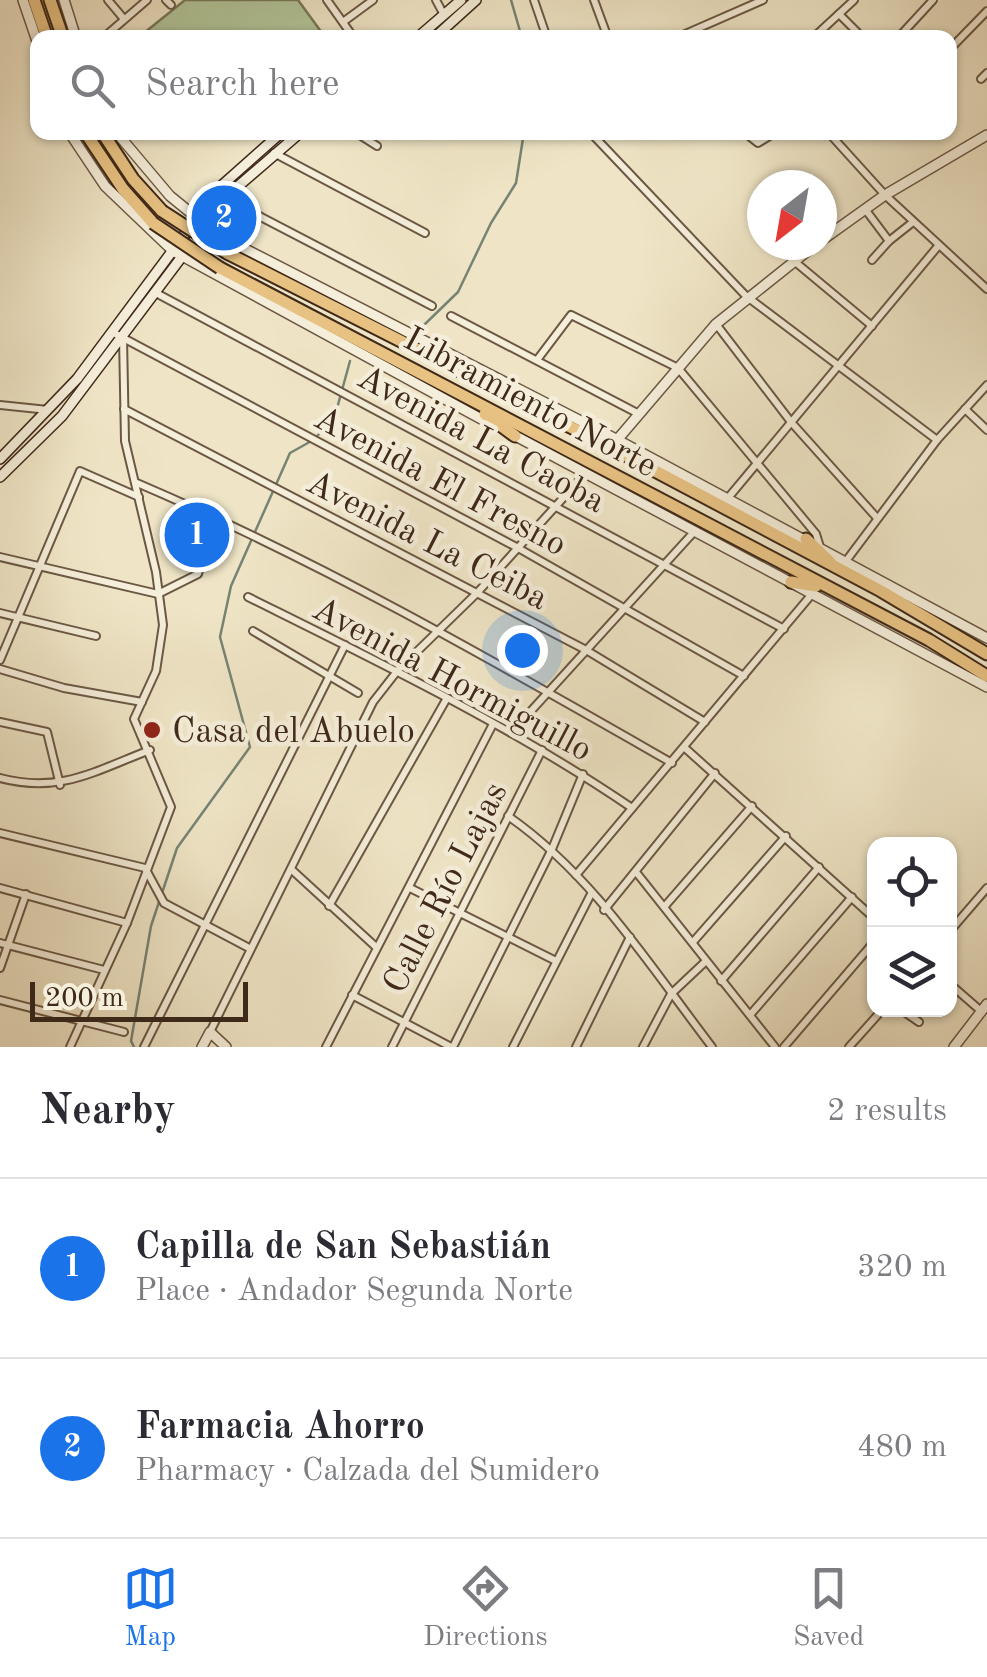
<!DOCTYPE html>
<meta charset="utf-8">
<style>
:root{--surface:#fff;--page:#f7f7f7;--text:#2b2b33;--muted:#7c7c81;--line:#e1e1e2;--accent:#1a73e8}
body{margin:0;font-family:"Old Standard TT",serif;background:var(--page);color:var(--text)}
.controls{position:absolute;right:30px;bottom:30px;display:grid;overflow:hidden;border-radius:20px;box-shadow:0 2px 8px #0004}
.controls button{width:90px;height:90px;display:grid;place-items:center;padding:0;border:0;border-bottom:2px solid var(--line);background:var(--surface);color:var(--text);font:50px sans-serif}
.compass{position:absolute;left:747px;top:170px;width:90px;height:90px;border-radius:50%;background:var(--surface);box-shadow:0 2px 8px #0004;rotate:211deg}
.scale{position:absolute;left:30px;bottom:25px;width:218px;box-sizing:border-box;padding-left:10px;border:5px solid #3f2919;border-top:0;font-size:28px;line-height:35px;white-space:nowrap;color:#3f2919;-webkit-text-stroke:8px #f5eeda;paint-order:stroke}
.you{position:absolute;left:522px;top:650px;width:35px;height:35px;margin:-25px;border:8px solid #fff;border-radius:50%;background:#1a73e8;box-shadow:0 0 0 15px #1a73e833}
.badge{display:grid;place-items:center;width:65px;height:65px;border-radius:50%;background:var(--accent);color:#fff;font-size:32px;font-weight:700}
.pin{position:absolute;translate:-50% -50%;border:5px solid #fff;box-shadow:0 2px 10px #0006}
.list{margin:0;padding:0;list-style:none}
h2{display:flex;justify-content:space-between;align-items:center;height:130px;margin:0;padding:0 40px;font-size:42px}
h2 small{font-size:32px;font-weight:400;color:var(--muted)}
.list li{display:grid;grid-template-columns:65px 1fr auto;gap:30px;align-items:center;box-sizing:border-box;height:180px;padding:0 40px;border-top:2px solid var(--line)}
.list b{display:block;font-size:38px;white-space:nowrap}
.list p{margin:0;font-size:32px;white-space:nowrap;color:var(--muted)}
.list em{font-size:32px;font-style:normal;color:var(--muted)}
.icon{flex:none;width:55px;height:55px;fill:none;stroke:currentColor;stroke-width:2;stroke-linecap:round;stroke-linejoin:round}
.map{position:relative;flex:none;width:987px;height:1047px;overflow:hidden}
.search{position:absolute;background:var(--surface);box-shadow:0 2px 8px #0004;left:30px;right:30px;top:30px;height:110px;display:flex;align-items:center;gap:25px;box-sizing:border-box;padding:0 35px;border-radius:20px;color:var(--muted);font-size:38px}
.sheet{height:490px;background:var(--surface)}
nav{display:flex;justify-content:space-around;align-items:center;box-sizing:border-box;height:140px;border-top:2px solid var(--line);background:var(--surface);font-size:28px;color:var(--muted)}
nav a{display:grid;justify-items:center;gap:5px}
nav .on{color:var(--accent)}
.map>svg:first-child{display:block}
</style>
<div class="map">
<svg width="987" height="1047" viewBox="0 0 987 1047">
<rect width="100%" height="100%" fill="#efe5c6"/>
<filter id="stains"><feTurbulence type="fractalNoise" baseFrequency=".002" numOctaves="4"/><feColorMatrix values="0 0 0 0 .2 0 0 0 0 .09 0 0 0 0 .02 0 0 0 .5 -.17"/></filter>
<radialGradient id="worn" r=".72"><stop offset=".6" stop-color="#630" stop-opacity="0"/><stop offset="1" stop-color="#630" stop-opacity=".3"/></radialGradient>
<polygon fill="#b2c69a" stroke="#78785a" stroke-width="2.5" points="185,0 298,0 325,37 139,37"/>
<g fill="none" stroke-linecap="round" stroke-linejoin="round">
<g stroke="#768474" stroke-width="2.5">
<polyline points="511,0 522,38"/>
<polyline points="424,325 458,292 491,223 516,183 524,132"/>
<polyline points="134,1047 131,1041 151,926 177,848 250,747 220,637 231,586 290,453 315,439 336,412 350,361"/>
</g>
<g stroke="#6b5844" stroke-width="10">
<g id="minor">
<polyline points="108,0 124,19"/>
<polyline points="166,0 171,5"/>
<polyline points="327,0 354,38"/>
<polyline points="436,0 444,15"/>
<polyline points="534,0 547,38"/>
<polyline points="594,0 608,38"/>
<polyline points="839,14 863,38"/>
<polyline points="343,22 373,0"/>
<polyline points="103,38 147,0"/>
<polyline points="676,38 763,0"/>
<polyline points="813,38 854,0"/>
<polyline points="898,38 933,0"/>
<polyline points="951,48 987,11"/>
<polyline points="981,79 987,73"/>
<polyline points="355,132 377,146"/>
<polyline points="590,132 746,296 937,440"/>
<polyline points="744,132 758,143 776,132"/>
<polyline points="828,132 885,195 987,289"/>
<polyline points="274,153 425,233"/>
<polyline points="229,194 261,217 432,306"/>
<polyline points="865,209 889,241 872,260"/>
<polyline points="889,241 913,222"/>
<polyline points="794,261 872,326"/>
<polyline points="156,293 784,629"/>
<polyline points="451,316 639,414"/>
<polyline points="716,324 791,422 877,518"/>
<polyline points="112,332 518,548 744,676"/>
<polyline points="537,360 571,315 678,368 816,534 820,547"/>
<polyline points="0,405 48,410"/>
<polyline points="124,409 586,650 705,722"/>
<polyline points="965,409 987,430"/>
<path d="M137,483c185,79 360,180 535,280"/>
<polyline points="728,498 939,245"/>
<polyline points="0,557 158,594 198,574 215,516"/>
<polyline points="846,561 937,440 987,385"/>
<path d="M248,597c131,65 262,128 384,211"/>
<polyline points="0,613 96,636"/>
<polyline points="253,631 358,693"/>
<polyline points="0,660 80,471 139,497"/>
<polyline points="0,669 64,688 142,702"/>
<polyline points="0,722 47,732 60,785"/>
<polyline points="511,733 693,533"/>
<polyline points="685,748 874,918"/>
<path d="M0,778c59,16 95,-7 150,-28"/>
<path d="M508,816c85,59 142,150 204,231"/>
<polyline points="0,833 145,868 164,903 249,948"/>
<polyline points="292,870 376,947"/>
<polyline points="636,872 775,1047"/>
<polyline points="576,875 812,594"/>
<polyline points="0,888 127,923"/>
<polyline points="410,888 556,961"/>
<polyline points="329,906 447,698"/>
<polyline points="665,906 752,806"/>
<polyline points="604,910 715,773"/>
<polyline points="950,931 987,888"/>
<polyline points="693,942 786,836"/>
<polyline points="0,943 104,970"/>
<polyline points="0,968 26,894"/>
<polyline points="721,981 819,867"/>
<polyline points="950,984 981,1011"/>
<polyline points="352,995 451,1047"/>
<polyline points="0,1000 124,1032"/>
<polyline points="900,1009 919,1022"/>
<polyline points="750,1015 852,897"/>
<polyline points="210,1032 373,702 398,670 477,593 584,475"/>
<polyline points="70,1047 127,923 171,807 134,719 156,671 163,625 156,572 125,441 123,337"/>
<polyline points="144,1047 345,645"/>
<polyline points="326,1047 493,724"/>
<polyline points="392,1047 542,750"/>
<polyline points="453,1047 552,849 583,774"/>
<polyline points="513,1047 591,894"/>
<polyline points="576,1047 630,937"/>
<polyline points="643,1047 671,994 706,961"/>
<polyline points="784,1047 874,942"/>
<polyline points="849,1047 883,1009"/>
</g>
</g>
<g stroke="#6b5844" stroke-width="12">
<g id="tertiary">
<polyline points="23,0 38,44"/>
<polyline points="64,0 76,38"/>
<polyline points="69,132 105,186 173,251 496,427"/>
<polyline points="116,132 170,196 218,235 614,438 987,638"/>
<polyline points="822,240 885,195 987,135"/>
<polyline points="510,433 987,687"/>
<polyline points="617,440 716,324 815,245"/>
<polyline points="202,1047 210,1032 226,1047"/>
<polyline points="954,1047 987,1004"/>
</g>
</g>
<g stroke="#3f2919" stroke-width="12">
<g id="secondary">
<polyline points="417,38 461,0"/>
<polyline points="434,38 476,0"/>
<polyline points="0,459 77,379 220,187 282,132"/>
<polyline points="0,477 62,416 229,194 301,132"/>
</g>
</g>
<g stroke="#3f2919" stroke-width="15">
<g id="trunk">
<polyline points="34,0 47,38"/>
<polyline points="50,0 63,38"/>
<polyline points="85,132 123,189 153,223"/>
<polyline points="102,132 133,179 162,211"/>
<polyline points="227,253 608,446 881,591 987,654"/>
<polyline points="220,268 929,640 987,676"/>
<polyline points="485,414 515,436"/>
<polyline points="806,539 830,562"/>
<polyline points="791,582 816,586"/>
</g>
</g>
<use href="#minor" stroke="#f5eeda" stroke-width="6"/>
<use href="#tertiary" stroke="#f5eeda" stroke-width="9"/>
<use href="#secondary" stroke="#f5eeda" stroke-width="9"/>
<use href="#trunk" stroke="#e8c283" stroke-width="11"/>
<g stroke="#3f2919" stroke-width="15" stroke-linecap="butt">
<g id="trunk-bridge">
<polyline points="162,211 227,253"/>
<polyline points="153,223 220,268"/>
</g>
</g>
<use href="#trunk-bridge" stroke="#e8c283" stroke-width="11"/>
</g>
<circle fill="#8f2418" stroke="#f5eeda" stroke-width="4" cx="152" cy="730" r="10"/>
<g text-anchor="middle" stroke-width="9" stroke-linejoin="round" paint-order="stroke">
<g font-size="35" fill="#3f2919" stroke="#f5eeda">
<text transform="translate(531 401) rotate(28)" y="12">Libramiento Norte</text>
<text transform="translate(482 438) rotate(28)" y="12">Avenida La Caoba</text>
<text transform="translate(441 480) rotate(28)" y="12">Avenida El Fresno</text>
<text transform="translate(428 539) rotate(27)" y="12">Avenida La Ceiba</text>
<text transform="translate(453 678) rotate(28)" y="12">Avenida Hormiguillo</text>
<text transform="translate(444 887) rotate(-63)" y="12">Calle Río Lajas</text>
</g>
<g font-size="35" fill="#3f2919" stroke="#f5eeda" text-anchor="start">
<text x="172" y="742">Casa del Abuelo</text>
</g>
</g>
<rect width="100%" height="100%" filter="url(#stains)"/>
<rect width="100%" height="100%" fill="url(#worn)"/>
</svg>
<div class="controls">
<button><svg class="icon" aria-label="locate" viewBox="0 0 24 24"><circle cx="12" cy="12" r="6"/><path d="M12 2v4M12 18v4M2 12h4M18 12h4"/></svg></button>
<button><svg class="icon" aria-label="layers" viewBox="0 0 24 24"><path d="M12 4l9 5-9 5-9-5zM3 14l9 5 9-5"/></svg></button>
</div>
<svg class="compass" viewBox="-18 -18 36 36"><path d="M0-13l5 13h-10z" fill="#e53935"/><path d="M0 13l5-13h-10z" fill="#7c7c81"/></svg>
<div class="scale">200 m</div>
<div class="you"></div>
<div class="pin badge" style="left:197px;top:535px">1</div>
<div class="pin badge" style="left:224px;top:218px">2</div>
<div class="search"><svg class="icon" aria-label="search" viewBox="0 0 24 24"><circle cx="10" cy="10" r="6"/><path d="M15 15l6 6"/></svg>Search here</div>
</div>
<section class="sheet">
<h2>Nearby<small>2 results</small></h2>
<ul class="list">
<li><span class="badge">1</span><div><b>Capilla de San Sebastián</b><p>Place · Andador Segunda Norte</p></div><em>320 m</em></li>
<li><span class="badge">2</span><div><b>Farmacia Ahorro</b><p>Pharmacy · Calzada del Sumidero</p></div><em>480 m</em></li>
</ul>
</section>
<nav>
<a class="on"><svg class="icon" aria-label="map" viewBox="0 0 24 24"><path d="M3 6l6-2 6 2 6-2v14l-6 2-6-2-6 2zM9 4v14M15 6v14"/></svg>Map</a>
<a><svg class="icon" aria-label="directions" viewBox="0 0 24 24"><path d="M12 3l9 9-9 9-9-9zM9 14v-3h6M13 9l2 2-2 2"/></svg>Directions</a>
<a><svg class="icon" aria-label="saved" viewBox="0 0 24 24"><path d="M7 4h10v16l-5-4-5 4z"/></svg>Saved</a>
</nav>
